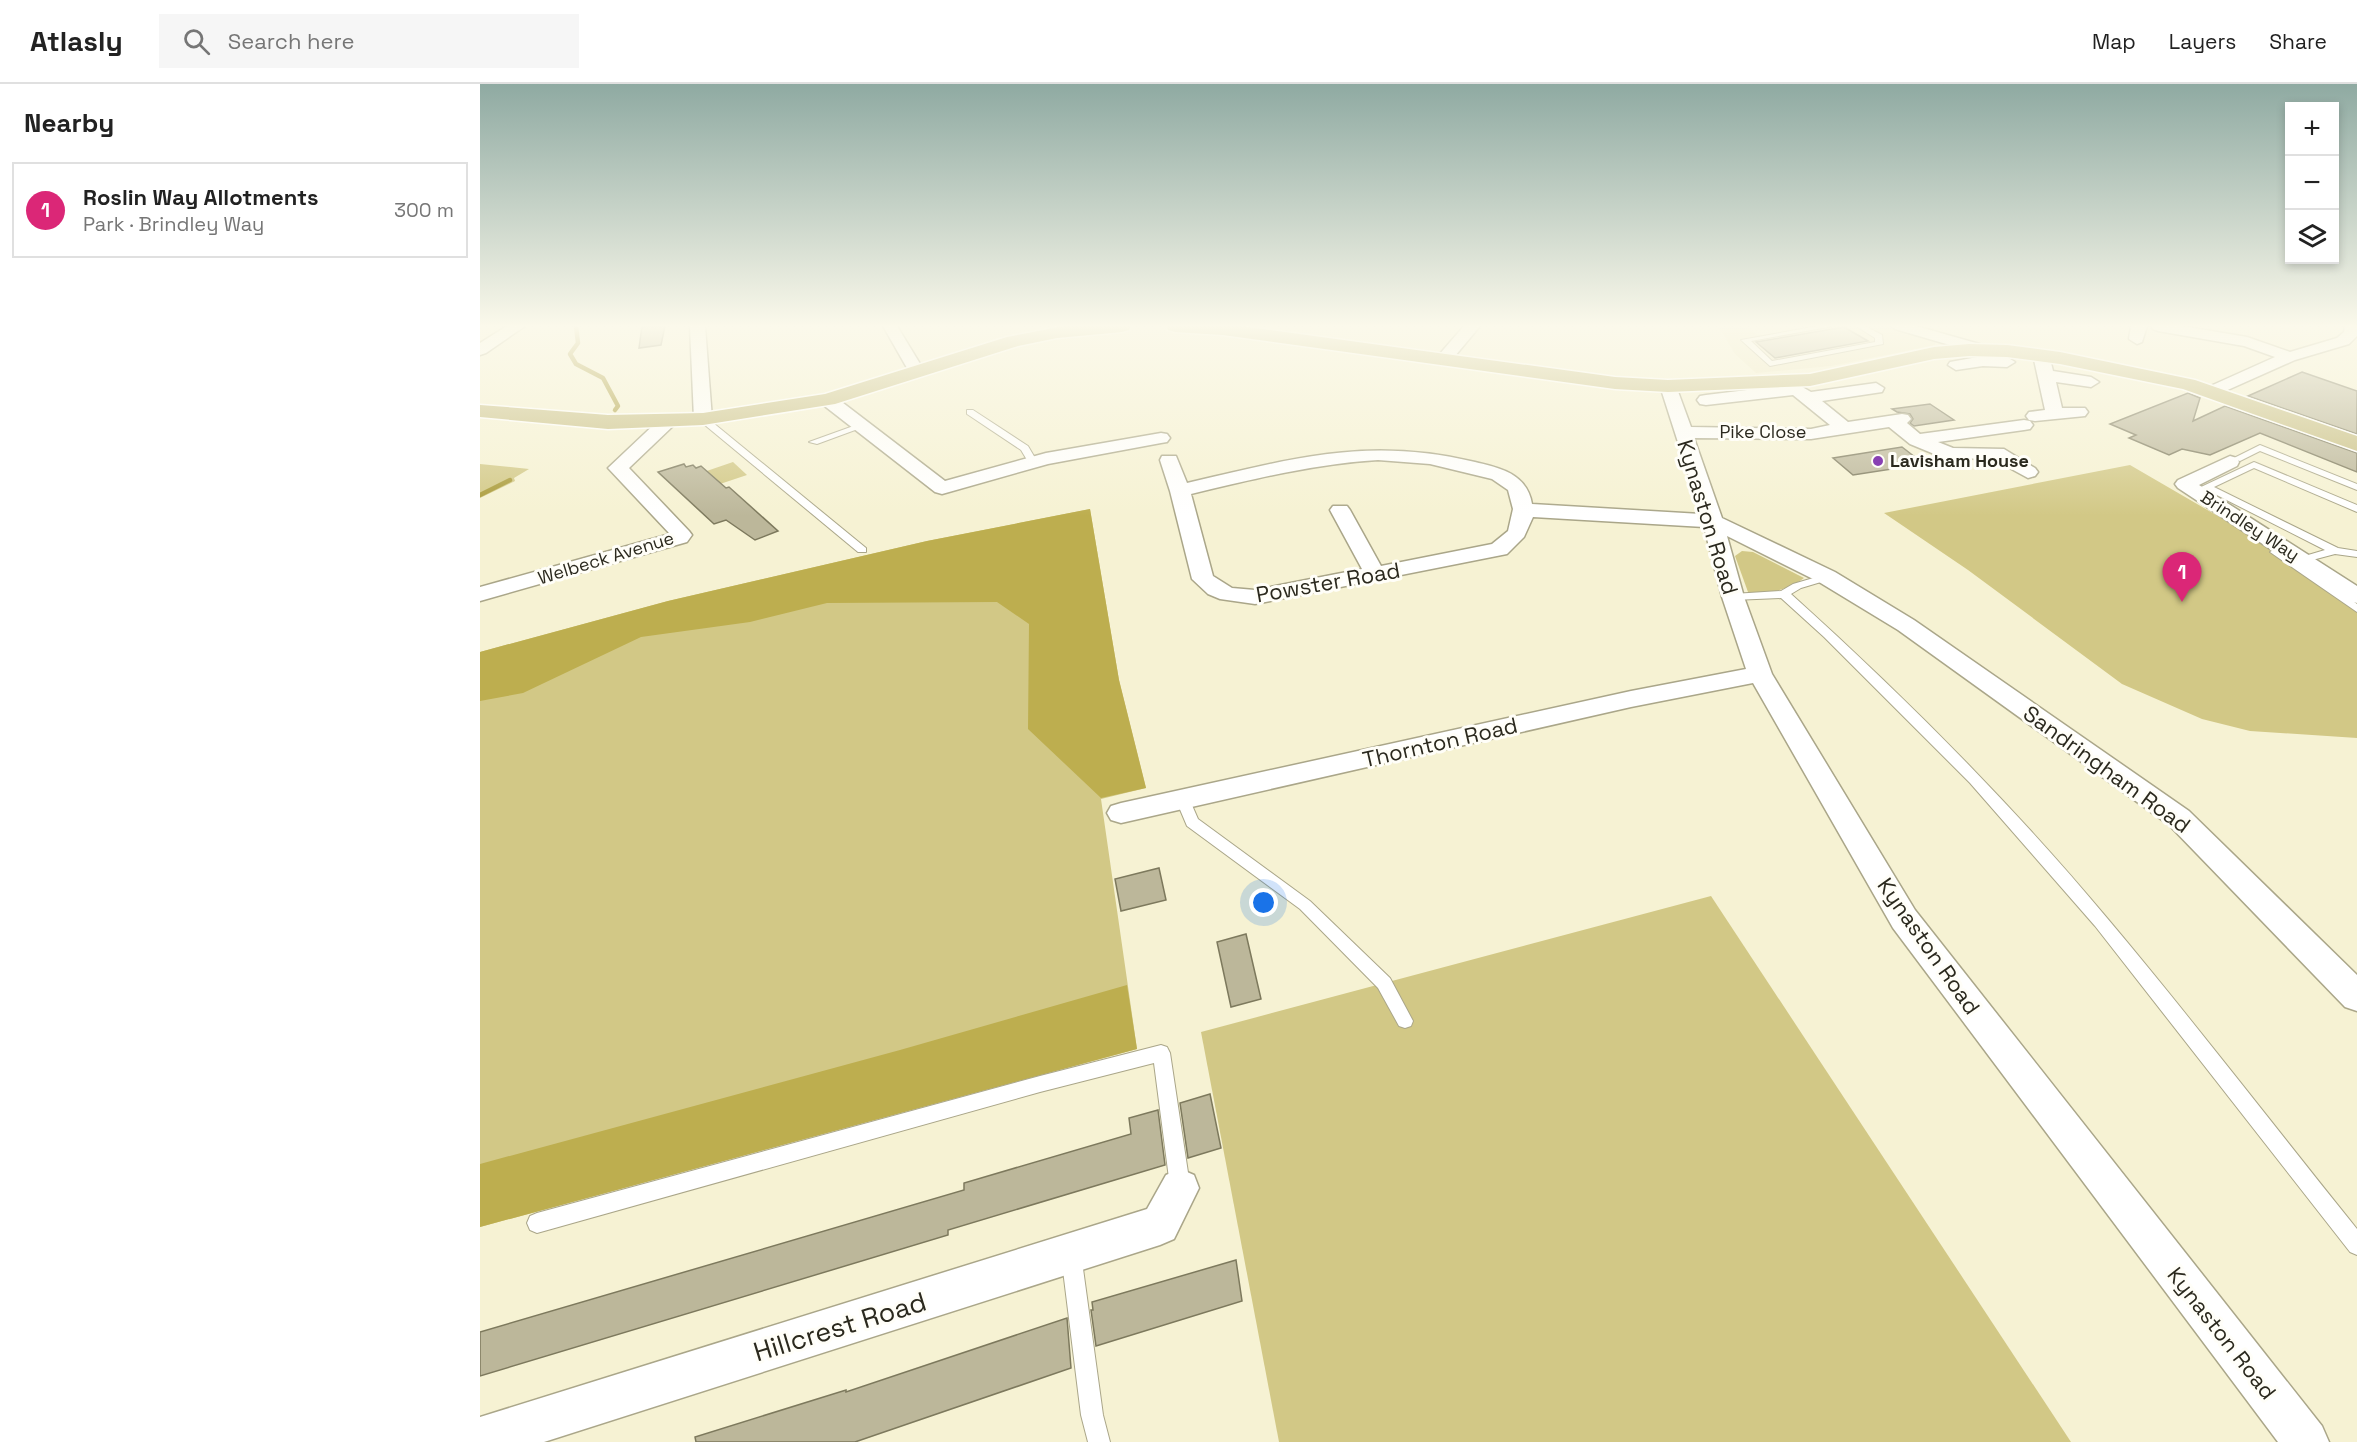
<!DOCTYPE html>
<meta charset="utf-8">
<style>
:root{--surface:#fff;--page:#f6f6f6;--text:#222;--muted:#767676;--line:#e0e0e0;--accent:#db2777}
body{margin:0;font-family:"Space Grotesk",sans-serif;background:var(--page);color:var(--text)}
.controls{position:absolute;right:18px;top:18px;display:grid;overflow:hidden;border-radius:0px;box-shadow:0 3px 9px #0003}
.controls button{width:54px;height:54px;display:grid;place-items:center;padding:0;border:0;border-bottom:2px solid var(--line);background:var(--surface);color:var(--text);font:30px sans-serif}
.you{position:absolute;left:784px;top:819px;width:21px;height:21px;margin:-15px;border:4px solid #fff;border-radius:50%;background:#1a73e8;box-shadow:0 0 0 9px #1a73e833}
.badge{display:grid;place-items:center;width:39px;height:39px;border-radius:50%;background:var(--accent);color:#fff;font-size:20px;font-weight:700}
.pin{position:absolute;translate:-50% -50px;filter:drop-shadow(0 2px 3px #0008)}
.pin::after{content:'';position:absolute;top:32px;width:21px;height:18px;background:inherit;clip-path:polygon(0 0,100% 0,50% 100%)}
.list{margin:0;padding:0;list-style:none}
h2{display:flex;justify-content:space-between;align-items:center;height:78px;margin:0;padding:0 24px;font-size:26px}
h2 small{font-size:20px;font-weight:400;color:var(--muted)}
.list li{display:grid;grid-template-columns:39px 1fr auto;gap:18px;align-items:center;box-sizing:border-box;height:96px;margin:0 12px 12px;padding:0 12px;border:2px solid var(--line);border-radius:0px}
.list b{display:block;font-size:22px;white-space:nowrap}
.list p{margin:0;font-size:20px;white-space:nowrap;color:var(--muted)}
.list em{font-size:20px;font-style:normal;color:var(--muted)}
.icon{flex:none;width:33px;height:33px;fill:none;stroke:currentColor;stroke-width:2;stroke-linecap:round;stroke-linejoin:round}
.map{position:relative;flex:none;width:1877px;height:1358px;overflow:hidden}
header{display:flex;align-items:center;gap:36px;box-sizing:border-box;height:84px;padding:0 30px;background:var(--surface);border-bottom:2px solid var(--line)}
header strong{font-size:28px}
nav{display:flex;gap:33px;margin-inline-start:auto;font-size:21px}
.search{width:420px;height:54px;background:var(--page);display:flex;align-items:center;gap:15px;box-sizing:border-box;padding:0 21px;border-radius:0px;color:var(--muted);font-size:22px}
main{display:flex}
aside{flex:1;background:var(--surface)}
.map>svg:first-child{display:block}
</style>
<header>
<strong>Atlasly</strong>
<div class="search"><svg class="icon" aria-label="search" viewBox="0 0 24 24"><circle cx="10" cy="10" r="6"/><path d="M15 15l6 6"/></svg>Search here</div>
<nav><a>Map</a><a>Layers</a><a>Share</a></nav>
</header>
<main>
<aside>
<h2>Nearby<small></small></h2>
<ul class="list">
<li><span class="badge">1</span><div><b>Roslin Way Allotments</b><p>Park · Brindley Way</p></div><em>300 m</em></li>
</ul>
</aside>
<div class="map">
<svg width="1877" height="1358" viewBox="0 0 1877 1358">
<rect width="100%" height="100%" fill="#f6f2d3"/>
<polygon fill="#ede7c1" points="1339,242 1403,242 1455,256 1455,261 1351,282 1276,289 1255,270 1239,243 1266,243 1279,252"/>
<g fill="#d2c886">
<polygon points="253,378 267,391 240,400 215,391"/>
<polygon points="0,380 49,385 34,394 35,397 0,414"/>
<polygon points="1650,381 1798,467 1877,520 1877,654 1770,647 1722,635 1642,600 1488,486 1404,429"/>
<polygon points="610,425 639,596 666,704 621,715 657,965 0,1143 0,568 188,517 447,457"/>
<path d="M1262,467l11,1 51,26c-12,10 -40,19 -56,14l-13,-36z"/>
<polygon points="1231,812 1591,1358 799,1358 721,948"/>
</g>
<g fill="#bdae4f">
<polygon points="610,425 639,596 666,704 621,714 548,645 549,540 517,518 347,519 270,538 161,553 43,609 0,617 0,568 188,517 447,457"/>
<polygon points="647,901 657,965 0,1143 0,1080 420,966"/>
</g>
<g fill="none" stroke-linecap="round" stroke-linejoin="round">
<g stroke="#a99a38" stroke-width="4.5">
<polyline points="96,242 98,259 90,270 96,280 123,294 138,322 135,326"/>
<polyline points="0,411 30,396"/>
</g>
</g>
<g fill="#bcb79a" stroke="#7d795d" stroke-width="1.5">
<polygon points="162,242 185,242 181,261 159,264"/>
<polygon points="1364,243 1388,257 1295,274 1276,258"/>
<polygon points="1822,288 1877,307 1877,350 1768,312"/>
<polygon points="1708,309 1720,314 1713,337 1745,322 1877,369 1877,388 1780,349 1730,371 1702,365 1689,371 1649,354 1656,351 1630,340"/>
<polygon points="1450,320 1474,336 1434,342 1430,339 1433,335 1430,330 1417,328 1412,325"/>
<polygon points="1422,363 1444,380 1373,391 1353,374"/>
<polygon points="204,380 206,383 213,381 216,384 221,382 246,404 249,403 298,447 275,456 246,436 234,440 178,388"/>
<polygon points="679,784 686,816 641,827 635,795"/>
<polygon points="766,850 781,915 751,923 737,858"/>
<polygon points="730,1010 741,1064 708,1074 700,1019"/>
<polygon points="678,1026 685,1081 468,1146 468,1151 0,1292 0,1248 484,1106 484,1099 651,1050 649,1034"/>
<polygon points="756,1176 762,1217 616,1262 611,1226 613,1226 612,1218"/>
<polygon points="587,1234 591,1284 375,1358 216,1358 215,1353 366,1306 366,1308"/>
</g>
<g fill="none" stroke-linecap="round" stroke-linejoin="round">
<g stroke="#aaa689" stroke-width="2">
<g id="service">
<polygon points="1338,242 1354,242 1271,257 1292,277 1395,258 1395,254 1376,242 1385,242 1402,251 1403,260 1290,282 1261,256"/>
<polygon points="487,326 493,326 548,362 558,379 556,381 550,381 541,366 487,330"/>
<polygon points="220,333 226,333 386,464 386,468 378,468 220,337"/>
<polygon points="379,340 386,342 337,360 329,358"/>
<polygon points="1780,361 1877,400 1877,406 1780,367 1760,377 1752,375"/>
<polygon points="1774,378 1877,421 1877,428 1774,384 1734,403 1858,464 1877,467 1877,473 1855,470 1821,479 1877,520 1877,528 1790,468 1800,462 1808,462 1808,466 1803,468 1817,476 1818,474 1845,466 1721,403"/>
<path d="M1347,490l5,3 -1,2 -30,9 -10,6c112,101 220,209 316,324 86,102 167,208 250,311v26l-7,-3 -255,-326 -125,-143 -146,-146 -43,-39 -48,2 -6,-3 6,-3 48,-3 12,-7z"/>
<polygon points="703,711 708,712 718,735 830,817 910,894 933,937 931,942 925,944 919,942 898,904 820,825 707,742 696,716 698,712"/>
<polygon points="681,961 687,963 690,969 710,1102 707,1109 700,1111 693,1109 690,1102 674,979 560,1008 57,1149 50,1146 47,1139 50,1132 57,1129 560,992"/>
<polygon points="591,1160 598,1163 601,1170 623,1331 630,1358 608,1358 601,1331 581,1170 584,1163"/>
</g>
</g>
<g stroke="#aaa689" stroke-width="3">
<g id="minor">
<polygon points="27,242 45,242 6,269 0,271 0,259"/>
<polygon points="210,242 225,242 232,335 229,339 217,339 214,335"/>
<polygon points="403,242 417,242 445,288 443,291 431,291"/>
<polygon points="984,242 1000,242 970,278 958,278 956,275 958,272"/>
<polygon points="1412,242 1436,242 1510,263 1512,266 1504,271 1415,245"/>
<polygon points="1651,242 1667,242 1662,258 1657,260 1649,255"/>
<polygon points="1671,242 1702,242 1767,253 1810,268 1857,254 1864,248 1865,242 1877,242 1877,252 1869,260 1815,276 1732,313 1726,312 1724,308 1726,304 1795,273 1764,262 1678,247 1673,245"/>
<polygon points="1561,266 1569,271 1573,287 1611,293 1619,298 1611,303 1576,298 1582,324 1605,324 1608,328 1605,332 1555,337 1549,336 1546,332 1549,328 1565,326 1553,271"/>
<polygon points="1503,272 1527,273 1535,278 1527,283 1503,282 1476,286 1468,281 1470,278"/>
<path d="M1188,297l8,5 15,41 120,2 19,-4 -37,-30 -87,10 -6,-1 -3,-4 3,-4 6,-1 91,-11 14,8 65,-9 8,5 -2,4 -60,9 26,21 54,-8 6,1 3,4 -4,4 13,11 104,-14 6,1 3,4 -3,4 -6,1 -86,12 15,6 51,1 31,19 3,4 -3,4 -7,2 -35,-19 -49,-1 -34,-14 -21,-17 -78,12 -117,-1 28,80 113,54 79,48 275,191 168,164v36l-12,-4 -176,-182 -271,-195 -79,-48 -92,-46 17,61 28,77 143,236 407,516 7,16h-51l-385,-514 -140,-245 -122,24 -510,116 -10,-3 -4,-7 4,-7 10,-3 510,-112 115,-22 -24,-72 -18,-70 -171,-10 -9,20 -17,17 -252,50 -35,-5 -12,-5 -16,-15 -22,-88 -10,-31 2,-4h14l11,27c104,-24 180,-47 288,-21 26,6 52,12 57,42l169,10 -41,-128zM898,376l52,4 62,15 16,11 5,19 -5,22 -16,13 -111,22 -31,-56 -3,-4h-14l-3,4 32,59 -107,21 -23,-2 -19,-12 -22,-82c62,-15 123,-30 187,-34z"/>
<polygon points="348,311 354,312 465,397 566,369 681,349 687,350 690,354 687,358 681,359 568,380 462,410 455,408 342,320 339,316 342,312"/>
<polygon points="187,333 193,334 196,338 193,342 149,384 209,447 212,451 207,458 0,517 0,503 190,450 128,384 181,334"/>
<polygon points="1750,372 1757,374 1759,378 1757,382 1719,401 1877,502 1877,519 1869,517 1698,404 1695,400 1698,396"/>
<polygon points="700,1085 714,1091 719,1104 694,1155 680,1161 64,1358 0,1358 0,1333 667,1125 686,1091"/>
</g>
</g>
<g stroke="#fff" stroke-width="3">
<g id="primary">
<polygon points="584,242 651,242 649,246 642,248 577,254 538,262 355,320 223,341 128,345 0,333 0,321 128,331 223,329 345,310 527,253"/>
<polygon points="686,242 760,242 1135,293 1188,296 1330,290 1454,263 1489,260 1527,261 1580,268 1715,296 1877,352 1877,367 1703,305 1580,280 1527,273 1489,272 1454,275 1330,302 1188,308 1135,305 743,251 695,248 688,246"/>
</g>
</g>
<use href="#service" fill="#fff" fill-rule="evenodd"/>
<use href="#minor" fill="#fff" fill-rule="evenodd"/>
<use href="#primary" fill="#c8bf84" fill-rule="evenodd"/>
</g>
<linearGradient id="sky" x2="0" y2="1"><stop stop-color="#8faaa2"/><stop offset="0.56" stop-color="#fbf9eb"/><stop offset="1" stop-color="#fbf9eb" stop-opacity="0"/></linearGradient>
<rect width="1877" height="432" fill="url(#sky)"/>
<circle fill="#8840b3" stroke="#fffef8" stroke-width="2" cx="1398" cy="377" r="6"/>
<g text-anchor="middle" stroke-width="6" stroke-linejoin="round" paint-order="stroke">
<g font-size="18" fill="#2b291e" stroke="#fffef8">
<text x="1283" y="354">Pike Close</text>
<text transform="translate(1770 442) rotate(33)" y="6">Brindley Way</text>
<text transform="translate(126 474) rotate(-17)" y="6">Welbeck Avenue</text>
</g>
<g font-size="18" font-weight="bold" fill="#2b291e" stroke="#fffef8" text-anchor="start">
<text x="1410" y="383">Lavisham House</text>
</g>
<g font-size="22" fill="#2b291e" stroke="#fffef8">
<text transform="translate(1228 433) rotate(73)" y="8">Kynaston Road</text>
<text transform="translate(848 498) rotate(-10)" y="8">Powster Road</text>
<text transform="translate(960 658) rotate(-13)" y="8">Thornton Road</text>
<text transform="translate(1627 685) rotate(36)" y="8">Sandringham Road</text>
<text transform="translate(1449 862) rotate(55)" y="8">Kynaston Road</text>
<text transform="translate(1742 1249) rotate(52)" y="8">Kynaston Road</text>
</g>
<g font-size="27" fill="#2b291e" stroke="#fffef8">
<text transform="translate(360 1243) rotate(-17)" y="9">Hillcrest Road</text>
</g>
</g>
</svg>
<div class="controls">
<button>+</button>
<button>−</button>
<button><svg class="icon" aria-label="layers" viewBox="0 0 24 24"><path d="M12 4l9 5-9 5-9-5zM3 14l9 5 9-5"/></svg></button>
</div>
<div class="you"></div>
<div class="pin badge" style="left:1702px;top:518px">1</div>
</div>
</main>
